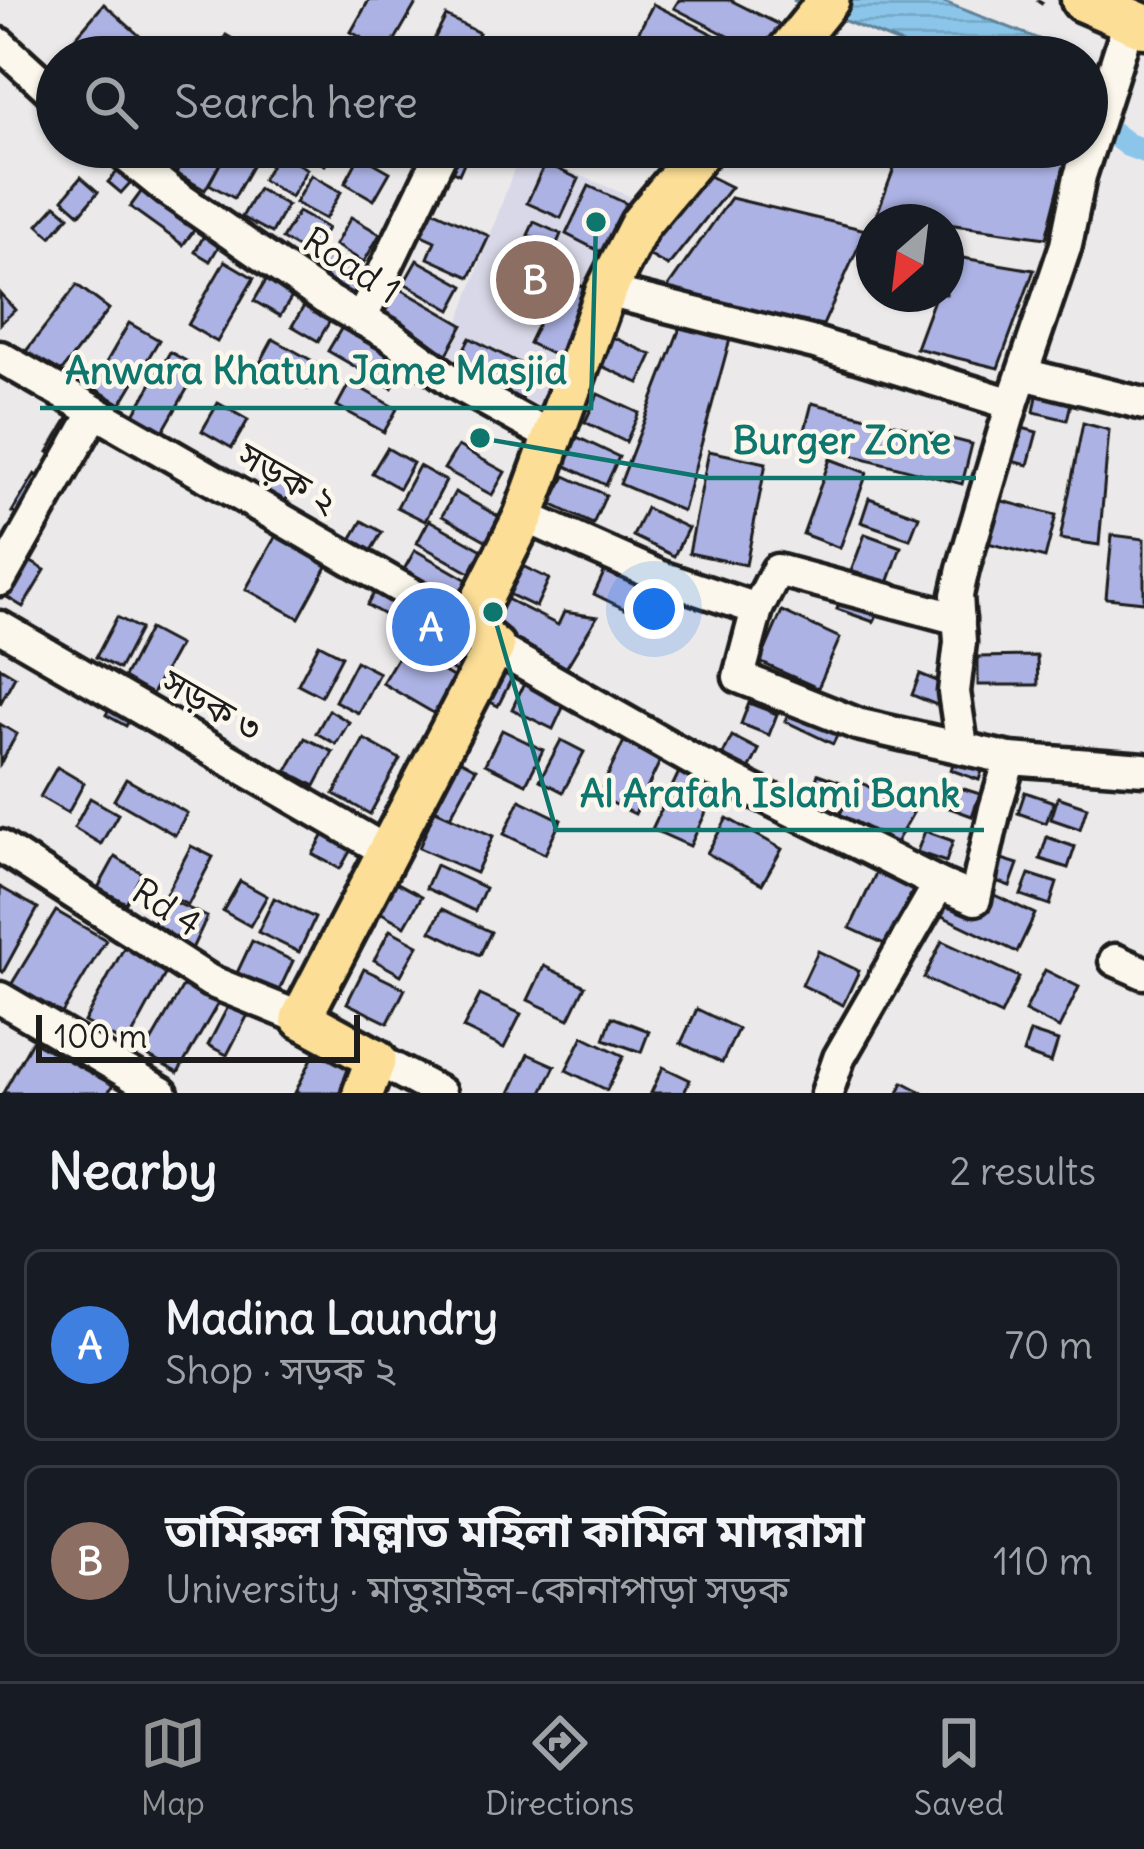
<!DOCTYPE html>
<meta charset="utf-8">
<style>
:root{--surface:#171b24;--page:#242831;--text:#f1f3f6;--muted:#9ea1a6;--line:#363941;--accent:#919294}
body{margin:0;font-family:Delius,"Noto Sans Bengali",sans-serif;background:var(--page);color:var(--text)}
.compass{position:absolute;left:856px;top:204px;width:108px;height:108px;border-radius:50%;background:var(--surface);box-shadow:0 3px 9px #0004;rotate:208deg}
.scale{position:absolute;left:36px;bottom:30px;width:324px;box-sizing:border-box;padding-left:12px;border:6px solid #1c1c1c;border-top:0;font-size:33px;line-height:42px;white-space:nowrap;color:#1c1c1c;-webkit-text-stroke:9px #fbf7ec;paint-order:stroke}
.you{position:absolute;left:654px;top:609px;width:42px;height:42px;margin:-30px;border:9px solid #fff;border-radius:50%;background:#1a73e8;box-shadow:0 0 0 18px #1a73e833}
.badge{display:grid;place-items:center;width:78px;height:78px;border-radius:50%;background:var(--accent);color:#fff;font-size:39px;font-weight:700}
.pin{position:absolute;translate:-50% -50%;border:6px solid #fff;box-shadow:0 3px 12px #0006}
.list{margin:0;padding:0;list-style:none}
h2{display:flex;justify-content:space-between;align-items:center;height:156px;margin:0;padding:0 48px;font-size:51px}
h2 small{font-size:39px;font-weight:400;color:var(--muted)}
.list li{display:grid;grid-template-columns:78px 1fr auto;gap:36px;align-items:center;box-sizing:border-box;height:192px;margin:0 24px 24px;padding:0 24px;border:3px solid var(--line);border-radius:18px}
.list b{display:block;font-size:45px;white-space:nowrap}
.list p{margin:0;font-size:39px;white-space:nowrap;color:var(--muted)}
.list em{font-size:39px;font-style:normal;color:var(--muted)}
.icon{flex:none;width:66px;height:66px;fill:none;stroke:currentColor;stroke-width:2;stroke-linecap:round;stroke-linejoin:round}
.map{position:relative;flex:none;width:1144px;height:1093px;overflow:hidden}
.search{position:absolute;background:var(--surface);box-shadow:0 3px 9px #0004;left:36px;right:36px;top:36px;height:132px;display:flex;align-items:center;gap:30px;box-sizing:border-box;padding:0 42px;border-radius:66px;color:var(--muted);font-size:45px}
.sheet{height:588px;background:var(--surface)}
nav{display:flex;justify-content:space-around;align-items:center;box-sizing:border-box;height:168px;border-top:3px solid var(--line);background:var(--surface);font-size:33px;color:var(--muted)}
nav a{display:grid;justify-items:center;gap:6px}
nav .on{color:var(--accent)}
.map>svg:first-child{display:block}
</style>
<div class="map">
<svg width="1144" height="1093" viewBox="0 0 1144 1093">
<defs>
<pattern id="water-rules" width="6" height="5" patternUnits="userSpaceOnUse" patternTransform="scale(3)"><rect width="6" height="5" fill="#8bc6ea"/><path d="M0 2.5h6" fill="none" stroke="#77aac8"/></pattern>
</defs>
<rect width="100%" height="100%" fill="#ebe9ea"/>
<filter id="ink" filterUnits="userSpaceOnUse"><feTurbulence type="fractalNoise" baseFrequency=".00833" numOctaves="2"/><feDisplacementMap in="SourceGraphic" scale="24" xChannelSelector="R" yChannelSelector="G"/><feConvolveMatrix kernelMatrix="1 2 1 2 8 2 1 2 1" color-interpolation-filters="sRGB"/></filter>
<g filter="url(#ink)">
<polygon fill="#d8d8e8" points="521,150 633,198 540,406 445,361"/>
<polygon fill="url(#water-rules)" stroke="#5f8298" stroke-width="3" points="793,0 939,0 1067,50 1067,57 934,57"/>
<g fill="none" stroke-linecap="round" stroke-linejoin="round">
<polyline stroke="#8bc6ea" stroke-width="24" points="1087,114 1128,145 1144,151"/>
</g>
<g fill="#acb2e3" stroke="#1c1c1c" stroke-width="3">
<polygon points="369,0 418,0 388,52 351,32"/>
<polygon points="679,0 730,0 780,25 765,55 674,8"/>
<polygon points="104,4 142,38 125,57 57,59"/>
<polygon points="653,4 744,50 740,57 685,57 638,33"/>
<polygon points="446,16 479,33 467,57 425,57"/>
<polygon points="226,35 255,52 252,57 213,57"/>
<polygon points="344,42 371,57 336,57"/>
<polygon points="149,147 175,147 165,160"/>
<polygon points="191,147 221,162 205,190 176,173"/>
<polygon points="229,147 263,147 234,198 209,184"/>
<polygon points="292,147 335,147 325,165"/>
<polygon points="381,147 403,147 396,160 379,151"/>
<polygon points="422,147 471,147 459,174 418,155"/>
<polygon points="719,147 746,147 731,160"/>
<polygon points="902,147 1024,147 1065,163 1046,238 877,214"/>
<polygon points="278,153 307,169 291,197 262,180"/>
<polygon points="360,155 390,172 374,200 345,183"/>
<polygon points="126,162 139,173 121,193 108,182"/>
<polygon points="545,163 579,179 561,218 527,203"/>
<polygon points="701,172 731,187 668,266 643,252"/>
<polygon points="311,175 341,192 325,219 295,203"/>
<polygon points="81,177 98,192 80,214 63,199"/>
<polygon points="149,181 202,220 183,245 130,207"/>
<polygon points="589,186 627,204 603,253 566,234"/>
<polygon points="258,189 287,205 272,233 242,217"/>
<polygon points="404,197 489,236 470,277 428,258 435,241 393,222"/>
<polygon points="731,198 866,230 823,325 663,294"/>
<polygon points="56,205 69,216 51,237 38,225"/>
<polygon points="298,212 327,228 312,256 282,239"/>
<polygon points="351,217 380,234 364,262 335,245"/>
<polygon points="534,222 561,234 555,248 528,235"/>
<polygon points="208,228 224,237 210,261 195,252"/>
<polygon points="327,252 375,278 361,302 314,275"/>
<polygon points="951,256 1034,270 998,368 916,348 936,294 946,294 946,269"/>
<polygon points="417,260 464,286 451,310 404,283"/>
<polygon points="225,261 254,278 217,342 188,325"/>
<polygon points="561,276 591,291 560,358 529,343"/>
<polygon points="268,277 295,292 280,316 254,301"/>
<polygon points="77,285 109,309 55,380 23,355"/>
<polygon points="399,288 463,325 447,354 382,317"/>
<polygon points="0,293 15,310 0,324"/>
<polygon points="307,301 333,316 318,341 292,326"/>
<polygon points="685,315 732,332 683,511 620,484"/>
<polygon points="345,322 409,359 392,388 328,351"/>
<polygon points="129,323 159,340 121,404 92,387"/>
<polygon points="610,336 652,355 639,383 597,364"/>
<polygon points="470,338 536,372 520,402 454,367"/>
<polygon points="273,339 320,365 307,389 260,363"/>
<polygon points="170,352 199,368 162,433 133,416"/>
<polygon points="350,382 397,409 384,432 337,406"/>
<polygon points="1038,391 1072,399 1067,420 1034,412"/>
<polygon points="598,394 639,413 626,442 585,422"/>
<polygon points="218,403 248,420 232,448 202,431"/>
<polygon points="812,403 972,444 962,484 802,442"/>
<polygon points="71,413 99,429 76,469 48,452"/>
<polygon points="1083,423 1109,430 1099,545 1060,539"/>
<polygon points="1015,426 1037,432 1028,465 1006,460"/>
<polygon points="577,437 619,457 606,485 564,465"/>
<polygon points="458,446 505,472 492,495 444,469"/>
<polygon points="387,448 413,463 399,488 372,473"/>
<polygon points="709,451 766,463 746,565 689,553"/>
<polygon points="830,459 867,473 840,548 803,534"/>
<polygon points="419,466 446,481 425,521 397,507"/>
<polygon points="275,473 295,484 282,507 262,495"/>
<polygon points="35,474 63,490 40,529 12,512"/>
<polygon points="565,476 606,495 593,524 551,504"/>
<polygon points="455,492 503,519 489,542 442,516"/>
<polygon points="869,498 919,516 910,539 861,522"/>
<polygon points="995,499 1056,515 1045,558 984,542"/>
<polygon points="646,508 688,528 674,556 633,536"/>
<polygon points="429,520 484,551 472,574 417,543"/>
<polygon points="362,521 382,532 369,554 349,543"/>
<polygon points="277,534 329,563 299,618 246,589"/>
<polygon points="865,534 901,547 874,622 837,609"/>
<polygon points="1112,535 1144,539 1144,602 1106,598"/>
<polygon points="0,544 45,570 23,607 0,593"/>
<polygon points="415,550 469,581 457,604 402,573"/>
<polygon points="508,559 549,579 536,607 494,587"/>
<polygon points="607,566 649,585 635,614 594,594"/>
<polygon points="380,583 400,594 388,617 367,605"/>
<polygon points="499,595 558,625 564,612 597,617 566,668 512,643 487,623"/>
<polygon points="782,611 840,638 818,688 760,662"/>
<polygon points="117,617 140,629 119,669 96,657"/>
<polygon points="424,623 444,634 431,657 411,645"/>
<polygon points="149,629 179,645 152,694 123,679"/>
<polygon points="453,641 473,652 460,675 440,663"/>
<polygon points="319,644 342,656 321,696 298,684"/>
<polygon points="403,648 458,680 437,715 382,683"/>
<polygon points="496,654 518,666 498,706 475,694"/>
<polygon points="1037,656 1038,685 978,685 978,657"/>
<polygon points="356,661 379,673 358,713 335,701"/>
<polygon points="0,667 15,676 0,704"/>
<polygon points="920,674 947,685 939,706 912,695"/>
<polygon points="528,675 569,695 553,729 512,709"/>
<polygon points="114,700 134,712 126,726 106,715"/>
<polygon points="794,702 842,725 833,744 785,721"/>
<polygon points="749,703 777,714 769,735 741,724"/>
<polygon points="329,710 349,722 336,744 316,733"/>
<polygon points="0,724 17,734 0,764"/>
<polygon points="502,730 543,750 526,784 485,764"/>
<polygon points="732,736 759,750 749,770 722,756"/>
<polygon points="305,738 333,752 315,786 287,771"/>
<polygon points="364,739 400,759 370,814 334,794"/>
<polygon points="625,739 662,757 635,814 598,796"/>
<polygon points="561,740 584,752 563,792 540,780"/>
<polygon points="958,749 986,759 979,780 951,770"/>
<polygon points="454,757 476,769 450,817 428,805"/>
<polygon points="57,767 84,783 68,813 40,797"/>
<polygon points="679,772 717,789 690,846 652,829"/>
<polygon points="818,774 846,784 839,806 811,796"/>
<polygon points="126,779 187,813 175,835 114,800"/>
<polygon points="859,781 913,813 893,848 838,817"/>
<polygon points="951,785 980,794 972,816 944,806"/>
<polygon points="1025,792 1054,802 1046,823 1018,813"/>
<polygon points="1058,797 1087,807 1080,829 1051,819"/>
<polygon points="90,798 118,814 101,844 74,828"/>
<polygon points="520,800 561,820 545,854 504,834"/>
<polygon points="435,810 493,836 476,873 419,848"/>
<polygon points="727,818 782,849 762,884 707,853"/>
<polygon points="330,824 357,839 340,869 313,854"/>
<polygon points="925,831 953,841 946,862 917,852"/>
<polygon points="1047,837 1075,847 1068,868 1040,859"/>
<polygon points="191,846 213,857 188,905 166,894"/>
<polygon points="989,855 1018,864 1010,886 982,876"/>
<polygon points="115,857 142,873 126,903 98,888"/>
<polygon points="436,865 485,888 475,911 426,888"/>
<polygon points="877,871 914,888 887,945 850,928"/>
<polygon points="1029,874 1057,883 1050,905 1021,895"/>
<polygon points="958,878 1035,914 1017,952 940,915"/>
<polygon points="240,881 267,896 250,926 223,911"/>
<polygon points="394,881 422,896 405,926 378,911"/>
<polygon points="0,887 38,908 3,972 0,970"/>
<polygon points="166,898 207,917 191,951 150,931"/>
<polygon points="274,898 315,918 299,952 258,932"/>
<polygon points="442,909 491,932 480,955 431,931"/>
<polygon points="56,911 106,940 61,1015 11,985"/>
<polygon points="390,930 418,945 401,975 374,960"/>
<polygon points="252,941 293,961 277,995 236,975"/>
<polygon points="942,941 1019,977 1001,1015 924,978"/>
<polygon points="126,944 169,967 127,1045 84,1022"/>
<polygon points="818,951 859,971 843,1005 802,985"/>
<polygon points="544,966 585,986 569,1019 528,1000"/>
<polygon points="364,969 405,989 388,1023 347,1003"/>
<polygon points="1045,970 1079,987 1059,1028 1025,1011"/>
<polygon points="186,981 220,1000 178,1073 144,1054"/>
<polygon points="480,995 521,1014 504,1048 463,1028"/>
<polygon points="232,999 251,1009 227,1055 208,1045"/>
<polygon points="697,1009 738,1029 722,1063 681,1043"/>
<polygon points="612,1017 649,1031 641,1052 604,1039"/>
<polygon points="1030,1032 1058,1041 1051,1063 1023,1053"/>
<polygon points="583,1036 624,1056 607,1090 566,1070"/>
<polygon points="32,1041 113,1085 108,1093 3,1093"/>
<polygon points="317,1048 359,1069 347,1093 295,1093"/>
<polygon points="528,1054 555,1066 542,1093 510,1093"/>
<polygon points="663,1067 690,1080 684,1093 651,1093"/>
<polygon points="903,1082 924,1093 898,1093"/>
</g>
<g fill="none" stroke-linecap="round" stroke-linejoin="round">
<g stroke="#1c1c1c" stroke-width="39">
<g id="minor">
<polyline points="0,44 57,96"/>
<polyline points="115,147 168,190 324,298 388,334 455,383 554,438"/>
<polyline points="606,291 815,343 1012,404"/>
<polyline points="361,319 444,147"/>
<polyline points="0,357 474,630"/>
<polyline points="1023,374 1144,404"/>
<polyline points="524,516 661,577 757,609 739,677 857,724 1010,759"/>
<polyline points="0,580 95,412"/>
<polyline points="757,609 777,570 959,619"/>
<polyline points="0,627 386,851"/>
<polyline points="494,647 698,763 939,884"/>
<polyline points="962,746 954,692 960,642 957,595 963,569 1012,404 1066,245 1080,176 1130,19"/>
<polyline points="0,846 210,981 301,1018"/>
<polyline points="1115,960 1144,973"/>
<polyline points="0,998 162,1093"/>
<polyline points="376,1059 440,1093"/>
<polyline points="827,1093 839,1058 939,884 975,899 995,809 1010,759 1144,769"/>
</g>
</g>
<g stroke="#1c1c1c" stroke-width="48">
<g id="major">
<polyline points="783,57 829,0"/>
<polyline points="363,1093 376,1059 301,1018 494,647 474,630 473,617 524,516 606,291 640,224 704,147"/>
</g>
</g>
<g stroke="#1c1c1c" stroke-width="51">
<polyline id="highway" points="1083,0 1144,26"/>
</g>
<polyline stroke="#1c1c1c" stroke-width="4.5" stroke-dasharray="12 9" stroke-linecap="butt" points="1037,0 1043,4"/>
<use href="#minor" stroke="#fbf7ec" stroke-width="30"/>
<use href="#major" stroke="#fcde96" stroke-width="39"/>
<use href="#highway" stroke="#fcde96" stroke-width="42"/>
</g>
</g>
<g text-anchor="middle" stroke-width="9" stroke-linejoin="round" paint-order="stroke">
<g font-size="36" fill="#1c1c1c" stroke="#fbf7ec">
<text transform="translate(352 265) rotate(33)" y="13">Road 1</text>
<text transform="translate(288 478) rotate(30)" y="13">সড়ক ২</text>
<text transform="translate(212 705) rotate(30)" y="13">সড়ক ৩</text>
<text transform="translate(167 907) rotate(33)" y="13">Rd 4</text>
</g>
</g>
<path fill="none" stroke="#0f766e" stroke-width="4.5" d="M596 222L591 408H40M480 438L709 478H976M493 612L556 830H984"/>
<g fill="#0f766e" stroke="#fbf7ec" stroke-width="4.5">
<circle cx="596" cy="222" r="12"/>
<circle cx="480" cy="438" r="12"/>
<circle cx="493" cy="612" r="12"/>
</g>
<g font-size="39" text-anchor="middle" font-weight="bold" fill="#0f766e" stroke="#fbf7ec" stroke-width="9" stroke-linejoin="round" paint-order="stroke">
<text x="316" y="384">Anwara Khatun Jame Masjid</text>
<text x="842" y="454">Burger Zone</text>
<text x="770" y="807">Al Arafah Islami Bank</text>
</g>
</svg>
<svg class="compass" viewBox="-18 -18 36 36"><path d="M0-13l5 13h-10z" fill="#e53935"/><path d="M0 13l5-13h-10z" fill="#9ea1a6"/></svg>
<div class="scale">100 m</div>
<div class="you"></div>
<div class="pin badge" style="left:431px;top:627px;background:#3f7fe0">A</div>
<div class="pin badge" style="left:535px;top:280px;background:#8d6e63">B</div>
<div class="search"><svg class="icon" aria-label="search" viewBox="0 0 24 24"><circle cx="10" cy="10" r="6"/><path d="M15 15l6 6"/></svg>Search here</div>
</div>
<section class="sheet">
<h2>Nearby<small>2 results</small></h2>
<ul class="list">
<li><span class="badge" style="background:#3f7fe0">A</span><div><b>Madina Laundry</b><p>Shop · সড়ক ২</p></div><em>70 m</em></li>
<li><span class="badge" style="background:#8d6e63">B</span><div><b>তামিরুল মিল্লাত মহিলা কামিল মাদরাসা</b><p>University · মাতুয়াইল-কোনাপাড়া সড়ক</p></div><em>110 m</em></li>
</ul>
</section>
<nav>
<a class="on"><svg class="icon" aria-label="map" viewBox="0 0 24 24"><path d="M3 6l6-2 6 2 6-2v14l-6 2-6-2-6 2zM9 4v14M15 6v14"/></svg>Map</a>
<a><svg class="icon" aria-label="directions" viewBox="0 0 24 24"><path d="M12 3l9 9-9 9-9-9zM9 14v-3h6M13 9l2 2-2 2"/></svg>Directions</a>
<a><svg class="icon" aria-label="saved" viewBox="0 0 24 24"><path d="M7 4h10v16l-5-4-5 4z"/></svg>Saved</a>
</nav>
